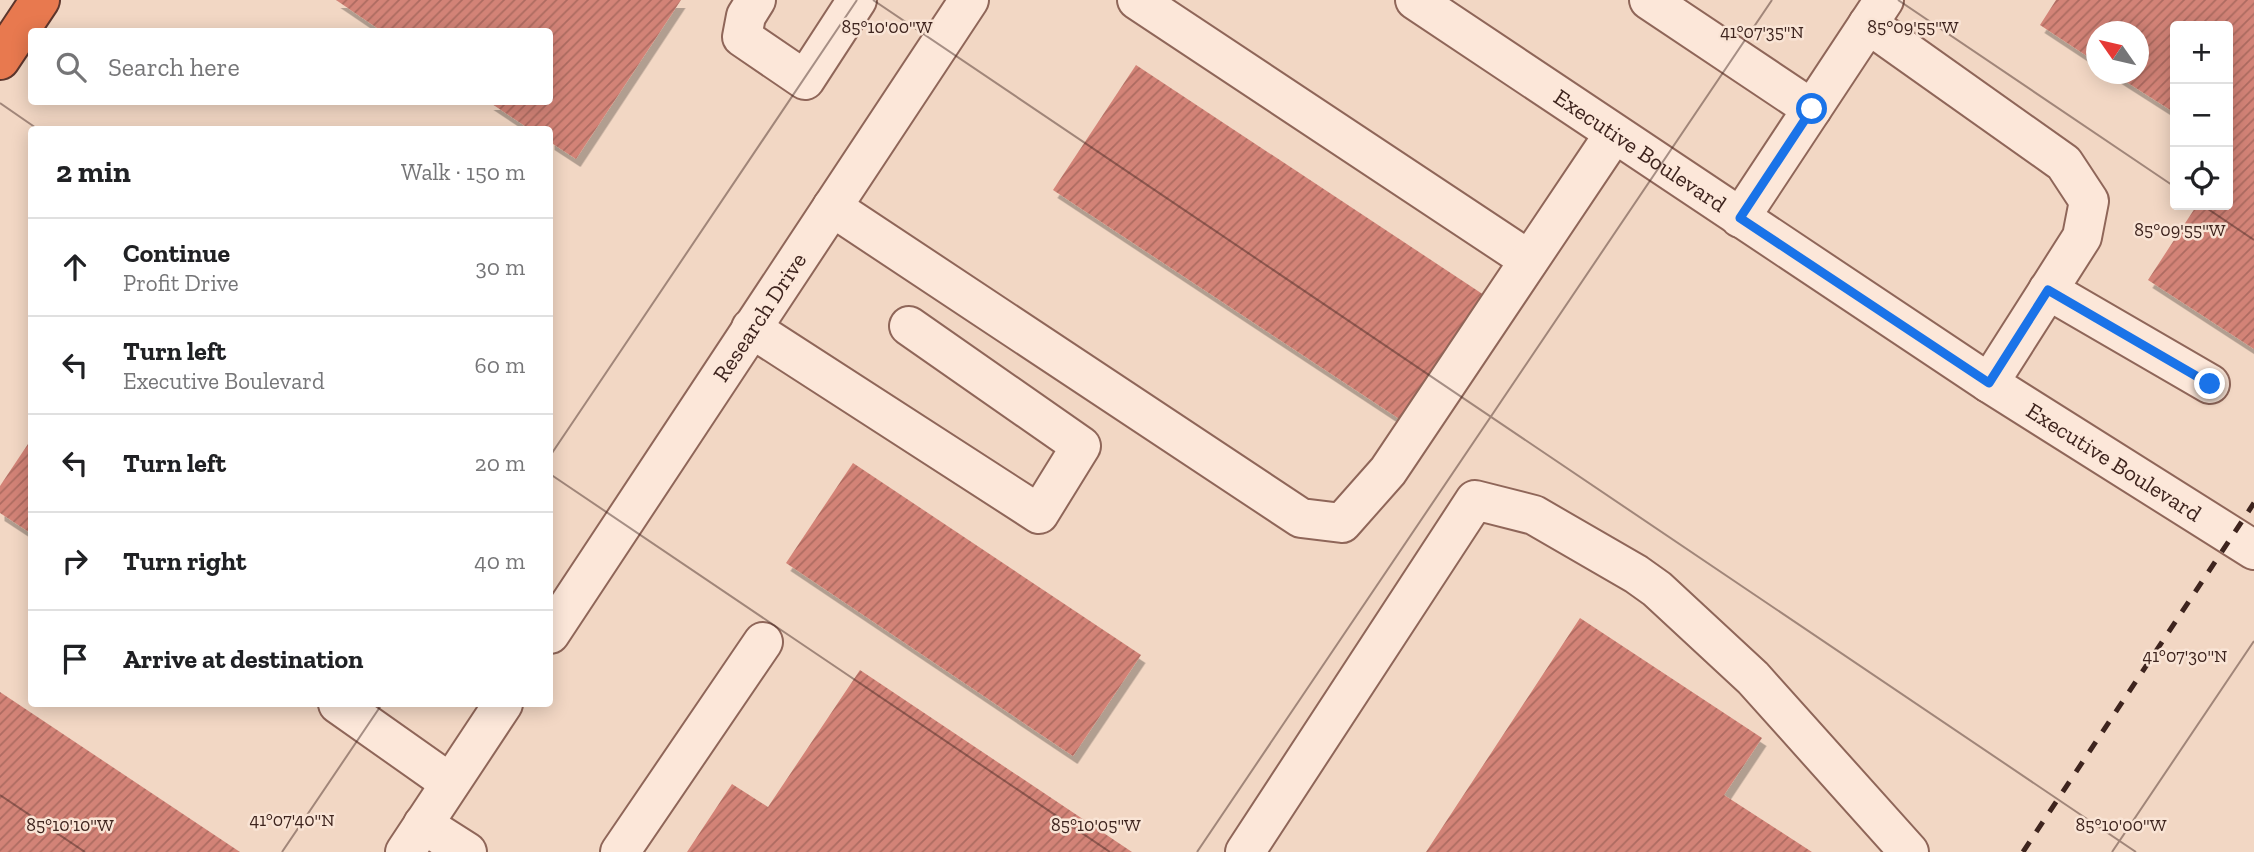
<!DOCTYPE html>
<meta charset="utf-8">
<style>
:root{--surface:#fff;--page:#f6f6f6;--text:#202124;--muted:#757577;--line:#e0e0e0}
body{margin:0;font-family:"Zilla Slab",serif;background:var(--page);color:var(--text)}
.controls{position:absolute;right:21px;top:21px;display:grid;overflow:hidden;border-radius:7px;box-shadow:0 4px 18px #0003}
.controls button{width:63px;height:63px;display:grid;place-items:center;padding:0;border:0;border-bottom:2px solid var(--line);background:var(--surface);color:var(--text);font:35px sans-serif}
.compass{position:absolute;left:2086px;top:21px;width:63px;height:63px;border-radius:50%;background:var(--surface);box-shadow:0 4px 18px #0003;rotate:304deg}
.stop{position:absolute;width:21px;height:21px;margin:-16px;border:5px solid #1a73e8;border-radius:50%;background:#fff}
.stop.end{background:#1a73e8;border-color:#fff;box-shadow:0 2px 7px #0008}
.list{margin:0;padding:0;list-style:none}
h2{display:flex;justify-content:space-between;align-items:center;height:91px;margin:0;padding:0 28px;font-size:30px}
h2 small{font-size:23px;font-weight:400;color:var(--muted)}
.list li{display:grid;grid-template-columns:46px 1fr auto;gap:21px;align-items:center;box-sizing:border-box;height:98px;padding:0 28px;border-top:2px solid var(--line)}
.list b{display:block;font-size:26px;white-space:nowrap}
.list p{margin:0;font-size:23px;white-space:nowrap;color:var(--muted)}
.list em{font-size:23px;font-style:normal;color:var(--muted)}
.icon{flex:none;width:38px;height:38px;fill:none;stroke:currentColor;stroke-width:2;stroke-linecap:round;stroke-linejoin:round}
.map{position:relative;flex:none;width:2254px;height:852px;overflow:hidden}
.search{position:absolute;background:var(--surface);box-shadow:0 4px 18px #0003;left:28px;top:28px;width:525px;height:77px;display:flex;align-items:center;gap:18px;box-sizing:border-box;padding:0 24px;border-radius:7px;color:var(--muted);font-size:26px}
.panel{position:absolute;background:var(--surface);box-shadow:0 4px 18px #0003;left:28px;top:126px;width:525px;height:581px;border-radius:7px}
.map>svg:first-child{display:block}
</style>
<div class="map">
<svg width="2254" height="852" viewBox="0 0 2254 852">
<defs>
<pattern id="building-hatch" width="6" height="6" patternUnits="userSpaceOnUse" patternTransform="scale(1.75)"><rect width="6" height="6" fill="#d38377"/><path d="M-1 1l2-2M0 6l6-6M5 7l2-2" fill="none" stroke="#ad6b61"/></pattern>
<filter id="shadow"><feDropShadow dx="4.5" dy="8" stdDeviation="0" flood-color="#0004"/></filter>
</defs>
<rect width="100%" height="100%" fill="#f2d7c4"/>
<g fill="url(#building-hatch)" filter="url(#shadow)">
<polygon points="336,0 681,0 576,159 550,142 550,130 531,130 489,102 550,102 550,32 383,32"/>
<polygon points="2056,0 2254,0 2254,349 2148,280 2197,205 2228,205 2228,158 2233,150 2228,147 2228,26 2175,26 2175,113 2114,74 2138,74 2138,32 2096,32 2096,62 2040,25"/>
<polygon points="1136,65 1484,295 1401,420 1053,190"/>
<polygon points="32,438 32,534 0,513 0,486"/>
<polygon points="853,463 1141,655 1073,756 786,563"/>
<polygon points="1580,618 1762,738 1724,795 1812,852 1426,852"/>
<polygon points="860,670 1132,852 687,852 732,784 768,807"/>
<polygon points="0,692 240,852 0,852"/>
</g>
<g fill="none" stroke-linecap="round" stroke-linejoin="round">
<g stroke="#8f6659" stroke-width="42">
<g id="minor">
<polyline points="756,0 746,16 742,37 805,80 857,0"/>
<polyline points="1137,0 1529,260"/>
<path id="s1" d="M1415,0l574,383 265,167"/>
<polyline points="1649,0 1812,109"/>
<polyline points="1868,24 2064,163 2089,201 2082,237 1989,383"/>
<polyline points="832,207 1301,518 1342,523 1388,471 1614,134"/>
<polyline points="1740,218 1884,0"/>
<polyline points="2048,290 2210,384"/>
<polyline points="751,328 1039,514 1081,446 909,326"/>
<path id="s2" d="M550,634l419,-634"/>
<polyline points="338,704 450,783"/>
<polyline points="423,824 467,852"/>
<polyline points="405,852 503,704"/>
<polyline points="620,852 763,642"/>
<polyline points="1245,852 1475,500 1534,515 1636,574 1657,589 1753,678 1909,852"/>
</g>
</g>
<g stroke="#5d362d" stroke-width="42">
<polyline id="highway" points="0,60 40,0"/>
</g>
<use href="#minor" stroke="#fce7d9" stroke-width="38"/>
<use href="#highway" stroke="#e8794f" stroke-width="38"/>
<polyline stroke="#3e241e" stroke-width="5" stroke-dasharray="12 12" stroke-linecap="butt" points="2023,852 2254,503"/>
</g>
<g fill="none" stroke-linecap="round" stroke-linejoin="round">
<polyline stroke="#1a73e8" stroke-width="9" points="1812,109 1740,218 1989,383 2048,290 2210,384"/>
</g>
<path fill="none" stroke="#3e241e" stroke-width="2" stroke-opacity="0.45" d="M873,0l1263,852M1898,0l277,187M0,103l39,27M2202,205l52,35M550,456l307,-456M550,474l560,378M0,795l85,57M282,852l100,-148M1197,852l575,-852M2112,852l142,-211"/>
<g text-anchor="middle" stroke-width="5" stroke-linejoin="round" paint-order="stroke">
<g font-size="23" fill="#3e241e" stroke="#f9e4d5">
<text dy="8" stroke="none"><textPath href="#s1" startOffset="271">Executive Boulevard</textPath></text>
<text dy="8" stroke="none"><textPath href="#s2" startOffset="380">Research Drive</textPath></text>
<text dy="8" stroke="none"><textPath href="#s1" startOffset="838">Executive Boulevard</textPath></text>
</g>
</g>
<g font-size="18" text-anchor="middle" fill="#3e241e" stroke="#f9e4d5" stroke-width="5" stroke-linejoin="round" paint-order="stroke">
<text x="887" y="33">85°10'00"W</text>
<text x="1913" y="33">85°09'55"W</text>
<text x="1762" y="38">41°07'35"N</text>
<text x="2180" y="236">85°09'55"W</text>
<text x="2185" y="662">41°07'30"N</text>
<text x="292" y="826">41°07'40"N</text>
<text x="70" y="831">85°10'10"W</text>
<text x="1096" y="831">85°10'05"W</text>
<text x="2121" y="831">85°10'00"W</text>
</g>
</svg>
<div class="controls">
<button>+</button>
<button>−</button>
<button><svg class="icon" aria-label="locate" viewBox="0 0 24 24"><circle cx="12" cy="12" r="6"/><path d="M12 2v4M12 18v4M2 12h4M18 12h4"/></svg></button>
</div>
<svg class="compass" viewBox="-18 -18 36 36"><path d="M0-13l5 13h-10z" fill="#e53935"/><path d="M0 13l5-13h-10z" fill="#757577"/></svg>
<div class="stop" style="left:1812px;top:109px"></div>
<div class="stop end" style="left:2210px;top:384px"></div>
<div class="search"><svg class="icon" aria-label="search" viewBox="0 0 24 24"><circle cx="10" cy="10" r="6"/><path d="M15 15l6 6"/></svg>Search here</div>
<section class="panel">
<h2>2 min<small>Walk · 150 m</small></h2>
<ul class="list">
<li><svg class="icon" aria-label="ahead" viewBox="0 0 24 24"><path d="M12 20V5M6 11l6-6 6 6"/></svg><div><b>Continue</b><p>Profit Drive</p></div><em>30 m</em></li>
<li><svg class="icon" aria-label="left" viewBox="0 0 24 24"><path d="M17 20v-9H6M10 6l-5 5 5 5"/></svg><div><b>Turn left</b><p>Executive Boulevard</p></div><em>60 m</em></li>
<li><svg class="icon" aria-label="left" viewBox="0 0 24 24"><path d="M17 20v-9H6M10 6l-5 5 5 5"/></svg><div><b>Turn left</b></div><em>20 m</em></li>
<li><svg class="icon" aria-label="right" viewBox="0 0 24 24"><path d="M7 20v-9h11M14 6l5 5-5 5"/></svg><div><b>Turn right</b></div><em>40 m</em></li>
<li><svg class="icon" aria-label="arrive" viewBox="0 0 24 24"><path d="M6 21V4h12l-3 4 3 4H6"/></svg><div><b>Arrive at destination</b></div></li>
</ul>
</section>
</div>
